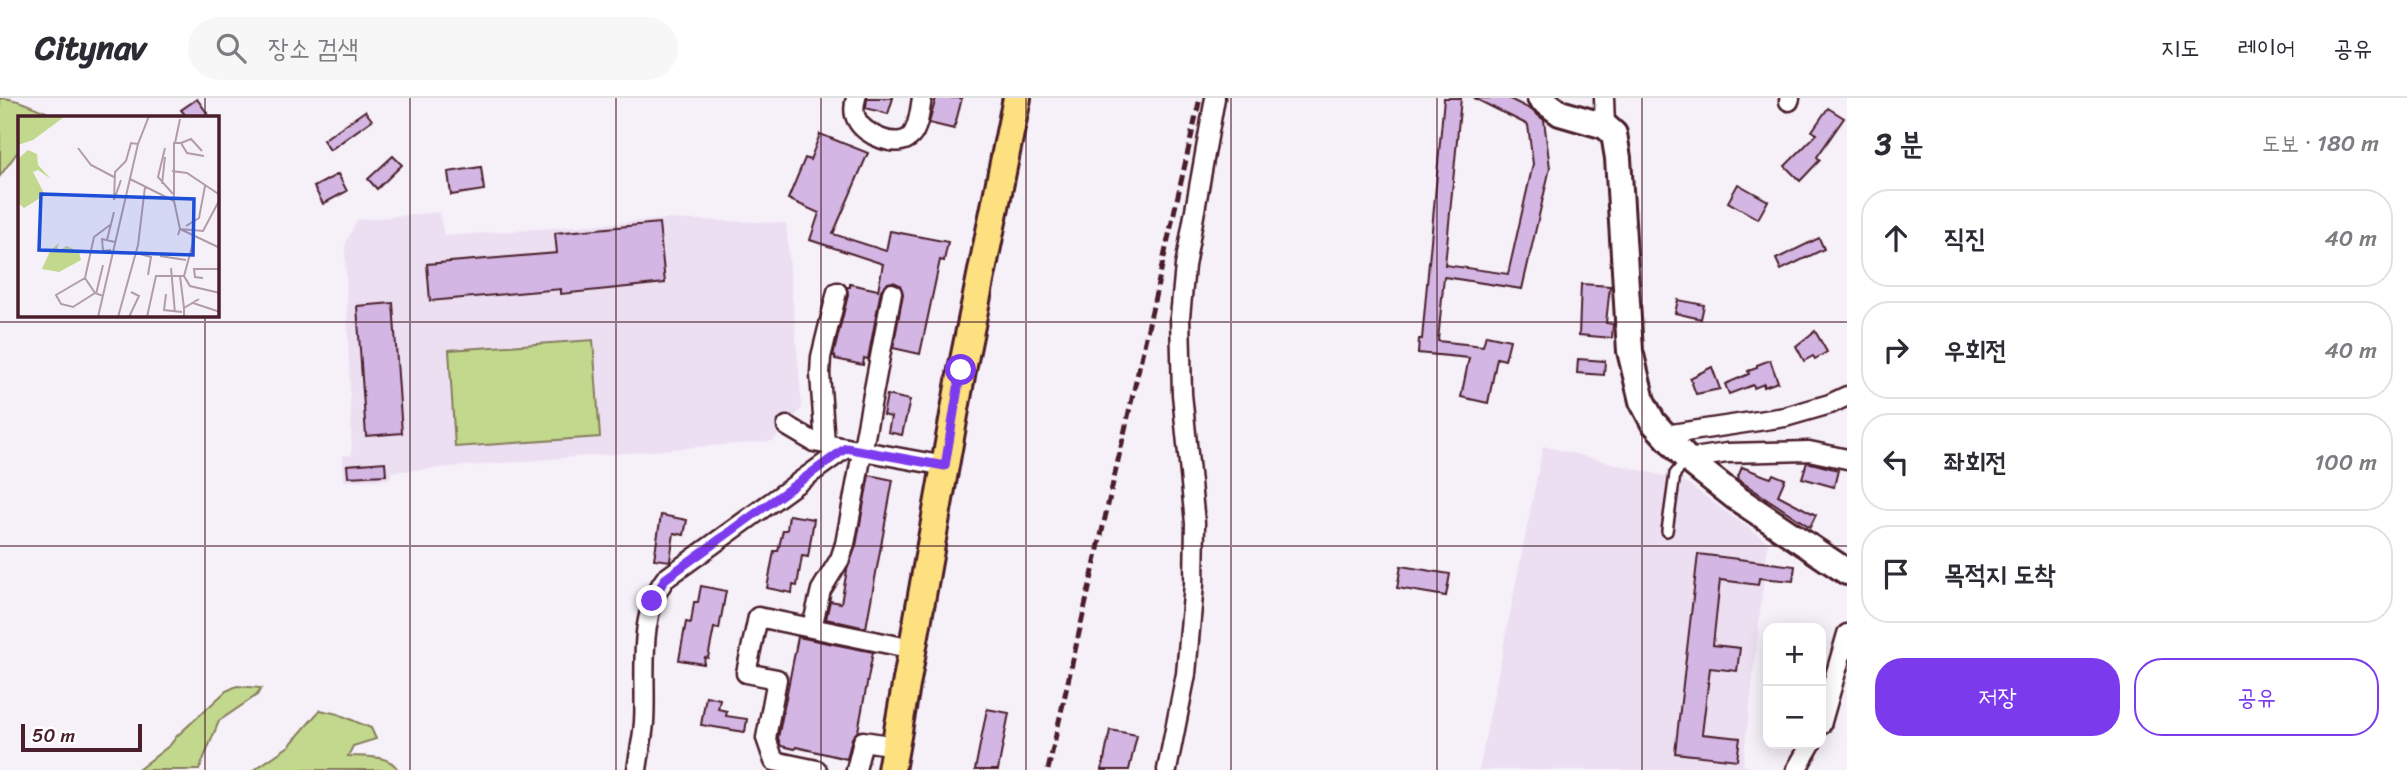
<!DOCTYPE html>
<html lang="ko">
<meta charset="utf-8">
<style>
:root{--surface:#fff;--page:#f7f7f7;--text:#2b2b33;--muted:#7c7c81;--line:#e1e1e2;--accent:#7c3aed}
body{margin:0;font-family:Sriracha,"Poor Story",sans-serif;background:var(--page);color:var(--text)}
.controls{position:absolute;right:21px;bottom:21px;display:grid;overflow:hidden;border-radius:14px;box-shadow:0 4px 18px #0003}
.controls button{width:63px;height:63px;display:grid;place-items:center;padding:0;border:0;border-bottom:2px solid var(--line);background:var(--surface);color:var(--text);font:35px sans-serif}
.scale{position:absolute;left:21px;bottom:18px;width:121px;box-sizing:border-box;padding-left:7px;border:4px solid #4a1f2b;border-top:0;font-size:19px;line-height:24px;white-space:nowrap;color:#4a1f2b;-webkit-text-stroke:5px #fff;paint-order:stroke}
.stop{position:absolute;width:21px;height:21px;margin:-16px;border:5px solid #7c3aed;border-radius:50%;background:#fff}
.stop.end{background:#7c3aed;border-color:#fff;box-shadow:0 2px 7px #0008}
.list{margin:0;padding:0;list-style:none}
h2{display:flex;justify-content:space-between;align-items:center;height:91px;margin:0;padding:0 28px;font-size:30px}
h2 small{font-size:23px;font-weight:400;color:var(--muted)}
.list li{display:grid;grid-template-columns:46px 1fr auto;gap:21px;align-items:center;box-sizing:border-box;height:98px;margin:0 14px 14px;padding:0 14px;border:2px solid var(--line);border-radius:28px}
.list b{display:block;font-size:26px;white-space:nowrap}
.list em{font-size:23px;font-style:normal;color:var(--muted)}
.actions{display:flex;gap:14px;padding:21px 28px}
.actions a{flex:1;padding:16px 0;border:2px solid var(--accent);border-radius:28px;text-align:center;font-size:24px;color:var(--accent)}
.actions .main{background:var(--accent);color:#fff}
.icon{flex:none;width:38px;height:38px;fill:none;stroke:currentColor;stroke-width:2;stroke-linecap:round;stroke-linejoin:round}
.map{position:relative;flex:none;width:1847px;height:672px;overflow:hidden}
header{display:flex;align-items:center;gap:42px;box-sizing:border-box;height:98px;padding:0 35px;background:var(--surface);border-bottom:2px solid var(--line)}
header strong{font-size:33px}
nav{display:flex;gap:38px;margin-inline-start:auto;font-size:24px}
.search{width:490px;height:63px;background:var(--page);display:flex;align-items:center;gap:18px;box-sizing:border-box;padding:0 24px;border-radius:38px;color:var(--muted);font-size:26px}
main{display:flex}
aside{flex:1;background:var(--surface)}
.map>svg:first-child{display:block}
</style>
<header>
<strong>Citynav</strong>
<div class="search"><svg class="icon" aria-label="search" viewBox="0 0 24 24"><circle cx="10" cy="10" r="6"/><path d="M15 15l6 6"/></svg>장소 검색</div>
<nav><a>지도</a><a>레이어</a><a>공유</a></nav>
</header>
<main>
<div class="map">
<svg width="1847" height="672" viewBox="0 0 1847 672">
<rect width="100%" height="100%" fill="#f6f0f9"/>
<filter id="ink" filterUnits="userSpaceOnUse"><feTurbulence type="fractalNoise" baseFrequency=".0143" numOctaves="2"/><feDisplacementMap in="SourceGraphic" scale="14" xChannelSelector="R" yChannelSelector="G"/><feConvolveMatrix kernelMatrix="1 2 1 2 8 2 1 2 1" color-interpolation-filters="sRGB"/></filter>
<g filter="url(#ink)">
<g fill="#ecdff2">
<polygon points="439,114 444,138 668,121 786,125 802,310 773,343 391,374 390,381 344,383 343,358 352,357 345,147 357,122"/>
<polygon points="1543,348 1684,383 1768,444 1743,667 1761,672 1479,672"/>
</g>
<g fill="#c2d88d" stroke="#867c5c" stroke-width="2">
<path d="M0,0c16,0 30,8 46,14l-4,5h-23v33l-19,26z"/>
<polygon points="593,242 600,339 455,349 449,252"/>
<polygon points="237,588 261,590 257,597 219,623 199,672 138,672 170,647 177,638 226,593"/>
<path d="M320,612l18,4 33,14 5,11 -23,7 -5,10c15,1 42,-2 50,14h-144l35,-24z"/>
</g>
<g fill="#d3b6e3" stroke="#4a1f2b" stroke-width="2">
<polygon points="867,0 893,0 888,16 866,10"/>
<polygon points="936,0 962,0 954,31 929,25"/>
<polygon points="1444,0 1461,0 1445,167 1508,176 1533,66 1528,27 1474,0 1508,0 1530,11 1544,22 1550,70 1522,191 1444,179 1438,243 1483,248 1486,237 1510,242 1505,262 1497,260 1488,305 1461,299 1469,260 1418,255 1419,241 1422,241"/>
<polygon points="197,1 210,19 187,19 181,12"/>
<polygon points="1828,10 1844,20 1817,59 1820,62 1800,83 1785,68 1817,36 1812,33"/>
<polygon points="365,13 372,22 330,52 323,42"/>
<polygon points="820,36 868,55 833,136 886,153 890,133 948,144 944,163 940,162 920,256 893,250 903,196 900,187 893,184 888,185 881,192 868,261 864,260 863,267 835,261 835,258 833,258 848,197 847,189 850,189 850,186 878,192 883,166 810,142 819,115 788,101 805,60 810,62"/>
<polygon points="393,58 402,67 377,91 368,81"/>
<polygon points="481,69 484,92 451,97 448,74"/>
<polygon points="338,76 347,93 323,106 314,89"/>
<polygon points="1738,86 1768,103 1758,121 1728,104"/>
<polygon points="659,125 665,185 561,196 561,191 430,203 427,166 557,155 555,135"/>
<polygon points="1819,140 1824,151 1781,172 1776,161"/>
<polygon points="1581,186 1610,188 1606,225 1613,226 1612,240 1579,237"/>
<polygon points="1678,202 1704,207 1701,221 1675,215"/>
<polygon points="393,205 402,335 366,338 357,208"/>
<polygon points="1815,233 1827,254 1815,261 1813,258 1804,263 1796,248"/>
<polygon points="1578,261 1605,263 1604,277 1577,275"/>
<polygon points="1770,262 1778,284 1764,289 1764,286 1754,290 1753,287 1729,296 1725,286 1749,276 1748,273 1757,270 1757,267"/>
<polygon points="1712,269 1720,291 1696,296 1690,280"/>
<polygon points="887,297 910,302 902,337 888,334 891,319 883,317"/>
<polygon points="385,364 386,377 348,379 347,367"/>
<polygon points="1807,364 1838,372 1834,389 1802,380"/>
<polygon points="1742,369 1765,378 1771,380 1773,376 1785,381 1778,397 1816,417 1810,429 1737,381"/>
<polygon points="869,377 893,382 866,530 826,521 830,503 841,505 847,472 856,448"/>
<polygon points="661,417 687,422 684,437 674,435 670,463 654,461"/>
<polygon points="789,417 814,421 808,459 802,458 797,488 793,487 792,495 767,490 774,453 778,453 783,432 787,432"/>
<polygon points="1698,456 1795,468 1793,483 1759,480 1758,487 1720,482 1713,547 1740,550 1737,573 1710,570 1702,636 1740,640 1737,662 1675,655"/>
<polygon points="1401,468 1450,476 1446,498 1397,490"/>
<polygon points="701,488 726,493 719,531 714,530 708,560 705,559 704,566 679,562 686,524 691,525 694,504 698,504"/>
<polygon points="798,539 873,554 858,633 852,640 847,661 796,649 795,651 781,648 778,640"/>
<polygon points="706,598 720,601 718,611 727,613 726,618 747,621 745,634 701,627"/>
<polygon points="987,611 1009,615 998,672 975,672"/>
<polygon points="1110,632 1137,637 1129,672 1102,672"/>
</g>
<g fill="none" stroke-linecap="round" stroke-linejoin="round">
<g stroke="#4a1f2b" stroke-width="14">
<polyline id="service" points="1667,433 1675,376 1686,362"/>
</g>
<g stroke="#4a1f2b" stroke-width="23">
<g id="minor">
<path d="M856,0c-2,7 -3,15 1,22 7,15 41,30 54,16 8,-9 9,-27 11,-38"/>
<polyline points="1604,0 1605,28"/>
<polyline points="1789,3 1790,0"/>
<polyline points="787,328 814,344 945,368"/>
<polyline points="1665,337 1785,319 1830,306 1847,298"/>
<polyline points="825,346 820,276 821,259 837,194"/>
<polyline points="1687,361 1727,355 1809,353 1847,361"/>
<polyline points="812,529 821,492 840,461 845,446 892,195"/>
<polyline points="1821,627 1847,536"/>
<path d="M637,672c2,-16 6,-32 7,-48 3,-46 -8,-104 21,-143l181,-131"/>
<polyline points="817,672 774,663 766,640 777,581 746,575 758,519 913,551"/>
<polyline points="856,672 863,643 896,648"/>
<polyline points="1167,672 1186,576 1194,486 1195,425 1182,296 1180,219 1185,168 1215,0"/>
<polyline points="1796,672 1811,646"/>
</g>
</g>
<g stroke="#4a1f2b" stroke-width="30">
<polyline id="secondary" points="1540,0 1560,15 1605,28 1614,36 1618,60 1630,253 1642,303 1653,324 1687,361 1735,399 1847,474"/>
</g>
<g stroke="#4a1f2b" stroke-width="32">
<polyline id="primary" points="891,672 962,272 1017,0"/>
</g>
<use href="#service" stroke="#fff" stroke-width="9"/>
<use href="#minor" stroke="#fff" stroke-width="18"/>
<use href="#secondary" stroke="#fff" stroke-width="24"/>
<use href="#primary" stroke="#fde080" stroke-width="26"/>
<polyline stroke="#4a1f2b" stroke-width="5" stroke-dasharray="10 5" stroke-linecap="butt" points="1048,672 1200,0"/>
</g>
</g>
<g fill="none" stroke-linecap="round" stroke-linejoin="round" filter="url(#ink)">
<polyline stroke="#7c3aed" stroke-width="9" points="652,503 665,481 846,350 945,368 961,272"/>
</g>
<path fill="none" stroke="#4a1f2b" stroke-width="2" stroke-opacity="0.55" d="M205,0v19M410,0v672M616,0v672M821,0v672M1026,0v672M1231,0v672M1437,0v672M1642,0v672M205,217v455M0,224h1847M0,448h1847"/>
<g transform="translate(18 18)">
<rect width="201" height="201" fill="#f6f0f9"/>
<path d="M0,0h46v1l-31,23 -15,5zM10,34l9,4 1,11 13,14 -13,-9 -5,2 12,23 -21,13 -6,-5v-44zM41,127l-3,9 11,-6 12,6 2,8 -22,12 -17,-3 8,-18z" fill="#c2d88d"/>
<path fill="none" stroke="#b19ca7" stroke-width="2" d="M157,27l5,-24M163,27l10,-4 11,12M60,32l13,17 23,12M147,32l-7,29 15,17M154,55l15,2 33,22M112,63l44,22 6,28 40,19M103,64l-7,20 1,-28 11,-11 5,-18 7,1M144,68l3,-27M156,85v-58h7l6,10 17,3M168,110l13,-8 6,-32M160,119l2,-6 23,2 17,-32M176,123l-10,37 6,10 30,7M89,124l7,-28M93,134l-8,1 -1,-12 13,3M118,137l15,4 -3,18M142,140l26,4M153,152l4,45M162,160l4,32M67,162l9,-41 16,-12M185,162l-8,-1 -1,-8h26M77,177l-22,14 -12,-3 -5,-9 29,-17 10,15 8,3M78,178l7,-29M148,178l-2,16 18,2M175,187l27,9M80,201l40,-173 11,-28M100,201l20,-72 7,-58M111,201l10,-21 -8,-4M129,201l9,-41h28M166,201v-9l15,-9"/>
<path fill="#1d4ed8" fill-opacity="0.15" stroke="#1d4ed8" stroke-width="3.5" d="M23,78l153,5 -1,56 -154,-5z"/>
<rect width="201" height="201" fill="none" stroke="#4a1f2b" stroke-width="3.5"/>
</g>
</svg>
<div class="controls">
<button>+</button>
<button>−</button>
</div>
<div class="scale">50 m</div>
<div class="stop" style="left:961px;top:272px"></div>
<div class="stop end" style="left:652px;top:503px"></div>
</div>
<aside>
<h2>3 분<small>도보 · 180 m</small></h2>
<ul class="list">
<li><svg class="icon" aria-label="ahead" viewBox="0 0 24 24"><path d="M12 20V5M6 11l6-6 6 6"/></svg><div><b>직진</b></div><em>40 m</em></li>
<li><svg class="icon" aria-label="right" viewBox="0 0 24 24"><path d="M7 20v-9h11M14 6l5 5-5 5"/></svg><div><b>우회전</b></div><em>40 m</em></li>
<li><svg class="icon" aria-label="left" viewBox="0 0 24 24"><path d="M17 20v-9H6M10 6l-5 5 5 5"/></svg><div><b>좌회전</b></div><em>100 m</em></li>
<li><svg class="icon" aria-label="arrive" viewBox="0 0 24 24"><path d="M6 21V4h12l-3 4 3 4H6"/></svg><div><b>목적지 도착</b></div></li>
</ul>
<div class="actions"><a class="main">저장</a><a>공유</a></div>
</aside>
</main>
